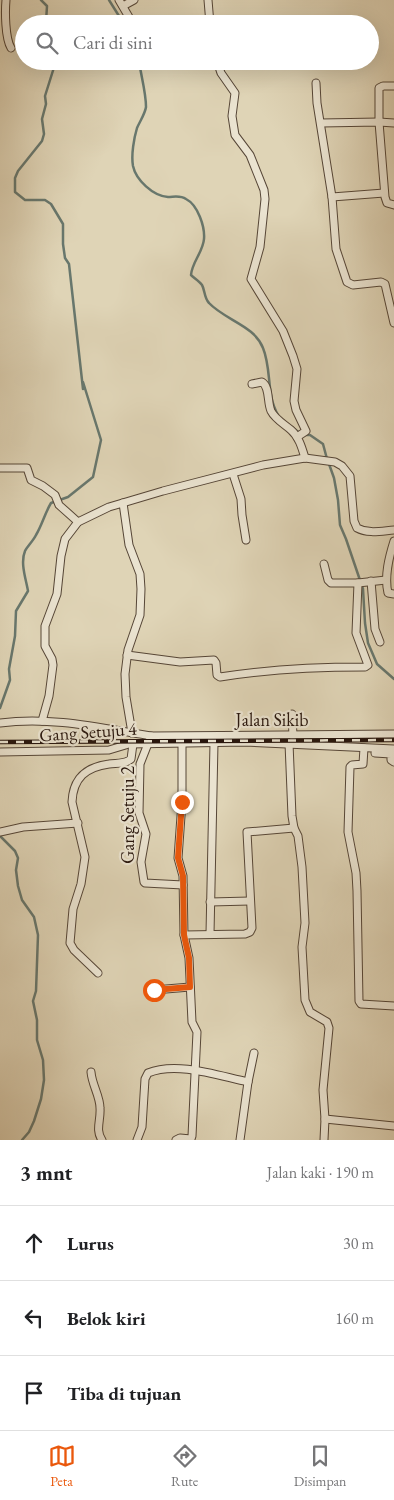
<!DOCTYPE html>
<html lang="id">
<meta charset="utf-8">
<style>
:root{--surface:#fff;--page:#f6f6f6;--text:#202124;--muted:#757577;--line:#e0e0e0;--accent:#ea580c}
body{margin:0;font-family:"EB Garamond",serif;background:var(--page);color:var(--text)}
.stop{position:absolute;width:15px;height:15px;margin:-11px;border:4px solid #ea580c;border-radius:50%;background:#fff}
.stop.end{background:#ea580c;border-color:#fff;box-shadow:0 1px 5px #0008}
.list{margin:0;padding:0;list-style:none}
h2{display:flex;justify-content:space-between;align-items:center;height:65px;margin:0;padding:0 20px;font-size:21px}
h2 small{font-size:16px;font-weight:400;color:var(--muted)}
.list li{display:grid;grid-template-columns:32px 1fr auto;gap:15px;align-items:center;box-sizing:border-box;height:75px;padding:0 20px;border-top:1px solid var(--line)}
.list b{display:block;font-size:19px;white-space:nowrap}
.list em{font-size:16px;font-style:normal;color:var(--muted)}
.icon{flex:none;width:28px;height:28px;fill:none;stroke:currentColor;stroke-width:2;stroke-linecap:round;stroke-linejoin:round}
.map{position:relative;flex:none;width:394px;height:1140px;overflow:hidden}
.search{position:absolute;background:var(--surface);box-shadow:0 5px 20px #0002;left:15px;right:15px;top:15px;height:55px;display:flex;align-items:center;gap:12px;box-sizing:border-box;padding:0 18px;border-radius:28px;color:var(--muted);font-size:19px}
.sheet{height:290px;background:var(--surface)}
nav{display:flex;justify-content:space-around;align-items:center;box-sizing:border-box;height:70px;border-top:1px solid var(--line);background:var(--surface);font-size:14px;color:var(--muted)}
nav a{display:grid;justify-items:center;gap:2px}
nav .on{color:var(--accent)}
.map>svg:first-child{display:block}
</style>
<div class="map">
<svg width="394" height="1140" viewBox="0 0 394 1140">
<rect width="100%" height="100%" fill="#dfd4b6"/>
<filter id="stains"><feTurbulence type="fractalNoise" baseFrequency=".004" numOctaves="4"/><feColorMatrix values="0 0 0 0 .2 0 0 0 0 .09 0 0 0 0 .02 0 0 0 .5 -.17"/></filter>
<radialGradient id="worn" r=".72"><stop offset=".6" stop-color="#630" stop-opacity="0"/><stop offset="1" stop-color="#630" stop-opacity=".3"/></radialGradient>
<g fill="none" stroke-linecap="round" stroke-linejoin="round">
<g stroke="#68776d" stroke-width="2.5">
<polyline points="41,0 47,6 46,22 48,24"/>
<polyline points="109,0 124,24"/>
<path d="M139,61c2,15 7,31 7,46 -1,7 -6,14 -9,21 -3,10 -6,27 -4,38 3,14 20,30 35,31 6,0 12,-2 18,2 12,6 19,28 18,40 -1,13 -12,23 -13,36 3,3 8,6 11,10 3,5 2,13 7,18 16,17 46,23 54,45 9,22 3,47 15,67"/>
<polyline points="292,427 302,435 310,435 323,444 327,459"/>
<polyline points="329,464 334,478 338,500 340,525 346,539 363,589 365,623 368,643 377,664 394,679"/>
<path d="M0,708l10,-28 -1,-11 6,-33 1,-25 12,-20c-2,-12 -8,-28 -3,-40 2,-4 8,-10 11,-16 6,-10 9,-22 15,-32l17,-6 25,-20 8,-37 -18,-58v7l-14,-125 -4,-6 -2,-14v-20l-12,-20 -6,-4h-20l-10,-8v-14l3,-7 24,-30 2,-7 -2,-15 4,-15 -1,-8 11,-35"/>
<polyline points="0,836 15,851 18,858 16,870 18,886 22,900 34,917 38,935 36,991 33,1001 37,1020 37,1040 43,1060 44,1080 41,1099 34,1121 29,1132 22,1140"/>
</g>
<g stroke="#564637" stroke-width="9">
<g id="minor">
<path d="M6,0c-1,11 -1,38 5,48"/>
<polyline points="119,0 133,24"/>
<polyline points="208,0 210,24"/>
<polyline points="123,6 134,0"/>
<polyline points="217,61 221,73 235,93 232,116 235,135 250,155 264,190 265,199 260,247 251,279 283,331 293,356 297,369 294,401 296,410 306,431 297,437"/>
<polyline points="316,83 317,103 332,197 384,193"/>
<polyline points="394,86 383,86 379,88 379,122 385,197 387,203 394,205"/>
<polyline points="321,123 379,122 394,123"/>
<polyline points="332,197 336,249 347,282 353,285 381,282 385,284 394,323"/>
<path d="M252,384l10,-2c8,5 5,20 9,29 4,8 13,13 20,19 8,7 11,18 14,28"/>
<polyline points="0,468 27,468 31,480 43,486 55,495 59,505 78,522"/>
<polyline points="233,474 241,499 242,515 246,540"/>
<polyline points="123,503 129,545 140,574 141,589 140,615 128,650 125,674 126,697 132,733"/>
<path d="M394,541c-5,16 -10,35 -6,52l6,1"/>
<polyline points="324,564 328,580 331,583 358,583 386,580"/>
<polyline points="371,581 375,629 380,642"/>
<path d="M127,655l53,7 34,-2 2,3 1,12 3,2c49,-8 96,-10 145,-10l3,-2 -12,-32 2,-50"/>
<polyline points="292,714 293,736"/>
<path d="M42,721l7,-25 4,-31 -1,-6 -7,-13v-20l12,-32 4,-38 4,-17 13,-17 31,-15 54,-16 100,-26 42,-7 30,4 7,4 8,10 4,45 3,7c11,6 24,3 37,2"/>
<path d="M0,723c51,-7 101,5 151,13l-11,28 -1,49 7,21 -5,28 3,20 1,1 38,2"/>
<polyline points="151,736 394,734"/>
<polyline points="289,743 292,816 294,828 298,836 302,867 305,923 302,947 305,1000 310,1012 327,1022 329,1028 323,1090 325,1119 324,1140"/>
<polyline points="364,748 363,764 352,765 350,767 348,832 356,873 357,891 359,1001 361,1004 394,1006"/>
<polyline points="0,752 109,750 129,744 245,742 394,749"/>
<polyline points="375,753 391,754 391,760 394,762"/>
<polyline points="0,832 23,827 78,823"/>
<polyline points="210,902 250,901"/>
<polyline points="210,934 214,743"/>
<polyline points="184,935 245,934 250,932 252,928 247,832 294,828"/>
<path d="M98,973l-24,-23 -4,-7 3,-34 8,-25 4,-27 -13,-55c1,-24 14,-35 37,-38 6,-1 13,0 19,-3l3,-2 2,-15"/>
<polyline points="154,990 190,987"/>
<path d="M91,1072c1,13 9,24 9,36 1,12 -5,22 2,32"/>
<polyline points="325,1119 394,1126"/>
<path d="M137,1140l5,-13 3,-48 3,-6c29,-12 71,3 100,9l6,-29"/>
<polyline points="176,1140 180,1138 191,1139 192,1136 197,1032 192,1022 189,958 184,935 183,876 178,858 182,802 182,744"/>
<polyline points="240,1140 248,1082"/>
</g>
</g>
<use href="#minor" stroke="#eae3d0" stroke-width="7"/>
<g stroke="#28160d" stroke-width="4.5">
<polyline id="rail" points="0,742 394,740"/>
</g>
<use href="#rail" stroke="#eae3d0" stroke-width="2.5" stroke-dasharray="8" stroke-linecap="butt"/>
</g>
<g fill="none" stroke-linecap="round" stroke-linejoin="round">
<polyline stroke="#ea580c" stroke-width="6" points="154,990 190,987 189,958 184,935 183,876 178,858 182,802"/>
</g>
<g text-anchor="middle" stroke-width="4.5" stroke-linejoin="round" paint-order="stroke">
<g font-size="18" fill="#28160d" stroke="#eae3d0">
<text x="272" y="726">Jalan Sikib</text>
<text transform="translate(88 732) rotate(-4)" y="6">Gang Setuju 4</text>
<text transform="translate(128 815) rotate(-90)" y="6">Gang Setuju 2</text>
</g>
</g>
<rect width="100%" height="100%" filter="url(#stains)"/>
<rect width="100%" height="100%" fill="url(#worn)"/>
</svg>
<div class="stop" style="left:154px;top:990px"></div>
<div class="stop end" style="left:182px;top:802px"></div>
<div class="search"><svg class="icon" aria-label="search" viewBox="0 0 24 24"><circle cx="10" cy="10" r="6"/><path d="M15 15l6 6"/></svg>Cari di sini</div>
</div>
<section class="sheet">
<h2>3 mnt<small>Jalan kaki · 190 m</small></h2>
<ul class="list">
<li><svg class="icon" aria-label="ahead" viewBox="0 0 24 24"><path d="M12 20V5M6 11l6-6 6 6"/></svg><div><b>Lurus</b></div><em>30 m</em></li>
<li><svg class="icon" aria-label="left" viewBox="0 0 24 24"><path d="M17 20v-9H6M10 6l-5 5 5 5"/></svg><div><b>Belok kiri</b></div><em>160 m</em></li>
<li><svg class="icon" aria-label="arrive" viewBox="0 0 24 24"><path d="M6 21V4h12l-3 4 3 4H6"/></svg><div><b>Tiba di tujuan</b></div></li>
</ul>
</section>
<nav>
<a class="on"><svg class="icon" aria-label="map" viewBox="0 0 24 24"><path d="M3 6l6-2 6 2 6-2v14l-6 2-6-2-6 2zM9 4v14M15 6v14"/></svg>Peta</a>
<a><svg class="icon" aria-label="directions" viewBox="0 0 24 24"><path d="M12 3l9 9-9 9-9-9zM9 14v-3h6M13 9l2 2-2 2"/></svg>Rute</a>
<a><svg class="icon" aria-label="saved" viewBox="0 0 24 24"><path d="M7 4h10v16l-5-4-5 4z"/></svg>Disimpan</a>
</nav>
